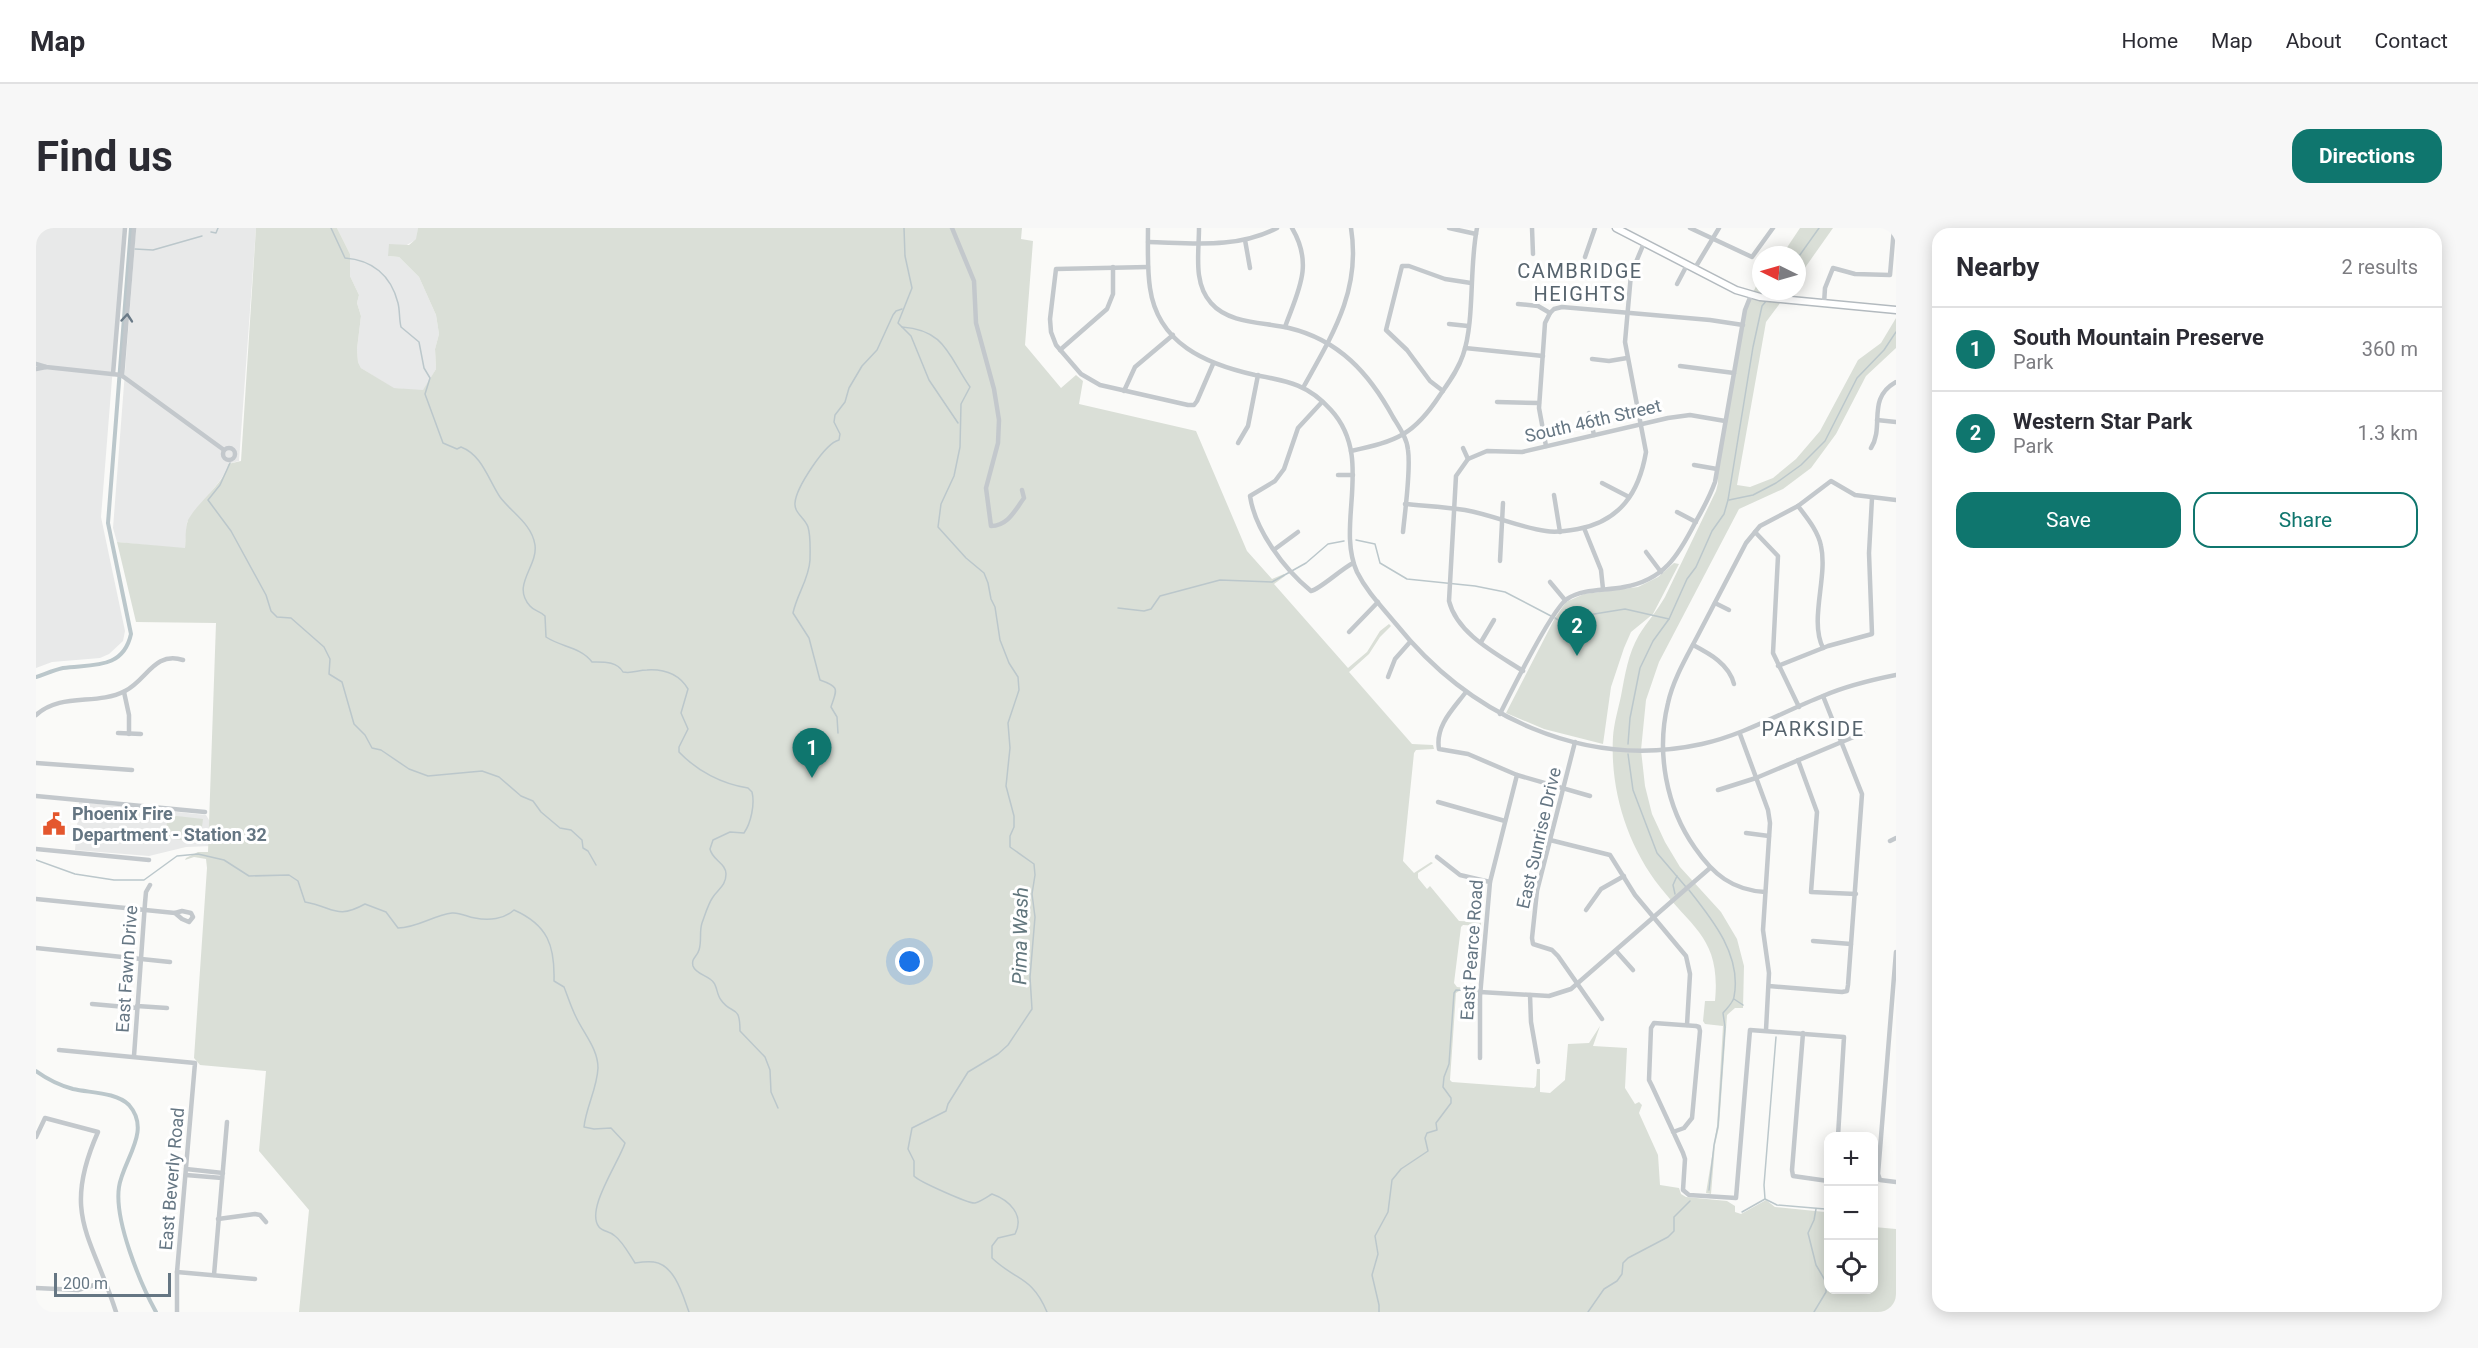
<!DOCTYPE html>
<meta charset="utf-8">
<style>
:root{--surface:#fff;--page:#f7f7f7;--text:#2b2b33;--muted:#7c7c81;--line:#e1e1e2;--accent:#0f766e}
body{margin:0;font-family:Roboto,sans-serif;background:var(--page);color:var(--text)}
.controls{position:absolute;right:18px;bottom:18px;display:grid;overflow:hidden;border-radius:12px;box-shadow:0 3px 15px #0003}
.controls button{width:54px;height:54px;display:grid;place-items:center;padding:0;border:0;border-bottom:2px solid var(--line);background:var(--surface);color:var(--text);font:30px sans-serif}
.compass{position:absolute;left:1716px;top:18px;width:54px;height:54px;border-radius:50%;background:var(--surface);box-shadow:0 3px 15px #0003;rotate:275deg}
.scale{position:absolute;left:18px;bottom:15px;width:117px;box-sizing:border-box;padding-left:6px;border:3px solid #657683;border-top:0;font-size:16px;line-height:21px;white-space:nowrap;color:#657683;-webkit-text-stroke:4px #fff;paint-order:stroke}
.you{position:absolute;left:874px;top:734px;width:21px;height:21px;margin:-15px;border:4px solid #fff;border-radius:50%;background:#1a73e8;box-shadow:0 0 0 9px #1a73e833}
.badge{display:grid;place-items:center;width:39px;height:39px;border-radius:50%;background:var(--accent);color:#fff;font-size:20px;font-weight:700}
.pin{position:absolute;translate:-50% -50px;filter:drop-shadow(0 2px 3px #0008)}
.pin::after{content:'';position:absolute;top:32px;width:21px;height:18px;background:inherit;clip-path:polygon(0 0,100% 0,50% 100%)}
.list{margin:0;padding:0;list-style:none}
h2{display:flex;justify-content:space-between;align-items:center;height:78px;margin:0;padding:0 24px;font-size:26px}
h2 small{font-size:20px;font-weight:400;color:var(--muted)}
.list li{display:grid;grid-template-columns:39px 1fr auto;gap:18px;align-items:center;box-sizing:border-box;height:84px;padding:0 24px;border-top:2px solid var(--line)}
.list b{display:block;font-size:22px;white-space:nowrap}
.list p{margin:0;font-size:20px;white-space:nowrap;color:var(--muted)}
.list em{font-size:20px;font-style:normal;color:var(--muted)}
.actions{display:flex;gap:12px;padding:18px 24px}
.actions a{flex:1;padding:14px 0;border:2px solid var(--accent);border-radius:18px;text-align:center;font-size:21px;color:var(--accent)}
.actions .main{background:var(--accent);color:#fff}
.icon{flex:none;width:33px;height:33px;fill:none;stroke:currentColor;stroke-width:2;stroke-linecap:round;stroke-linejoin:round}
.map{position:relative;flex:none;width:1860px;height:1084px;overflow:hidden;border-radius:18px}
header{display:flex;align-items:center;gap:36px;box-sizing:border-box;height:84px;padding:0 30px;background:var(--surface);border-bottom:2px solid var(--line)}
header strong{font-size:28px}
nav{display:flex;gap:33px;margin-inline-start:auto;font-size:21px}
.intro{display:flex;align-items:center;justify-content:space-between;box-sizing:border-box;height:144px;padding:0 36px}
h1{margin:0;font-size:42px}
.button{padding:15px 27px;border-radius:18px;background:var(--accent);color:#fff;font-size:21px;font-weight:700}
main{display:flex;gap:36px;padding:0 36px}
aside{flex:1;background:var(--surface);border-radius:18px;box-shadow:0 3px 15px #0003}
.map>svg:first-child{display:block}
</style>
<header>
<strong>Map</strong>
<nav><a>Home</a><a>Map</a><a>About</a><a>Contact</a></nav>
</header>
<div class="intro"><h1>Find us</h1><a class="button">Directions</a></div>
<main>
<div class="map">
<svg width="1860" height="1084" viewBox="0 0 1860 1084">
<rect width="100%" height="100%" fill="#fafaf8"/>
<g fill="#e8e9e9">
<polygon points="0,0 88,0 65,289 89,403 87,413 73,426 64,430 16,434 0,440"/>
<polygon points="100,0 220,0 203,233 192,236 192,241 182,255 151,294 149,321 81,314 77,300"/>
<polygon points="301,0 382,0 381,11 352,28 363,29 383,49 400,87 403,106 399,121 400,141 387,163 357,160 325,140 322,134 321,121 325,88 321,75 323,67 314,48 314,26"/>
<polygon points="43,574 170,587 176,597 176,618 150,619 113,628 39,622"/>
</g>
<g fill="#dadfd7">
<path d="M220,0h81l13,26v22l9,19 -2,8 4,13 -4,33 1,13 3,6 33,20 29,2 13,-21 -1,-20 4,-15 -3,-19 -17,-38 -20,-20 -11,-1 1,-12 20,1 7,-6 2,-11h604l-1,11 12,2 -8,104 36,43 15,-13 7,6 -4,23 117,27 51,120 25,28 12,-5 1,2 -11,8 74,84 19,-16 13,-21 9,-7 2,2 -11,11 -11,17 -20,18 63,72 21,1 1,4 -18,1 -2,3 -11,108 11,12 17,-11 2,1 -15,10v5l9,11 3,-3 29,35 22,1v4l-18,-1 -2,2 -7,56 3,4 19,2v3l-17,-1 -3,2 -6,87 2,2 82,6 2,-2 1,-17h3v23l10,1 15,-13 3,-36 21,-1 11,-17 -7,20 34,2 -2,40 10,16 4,-2 3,3 -3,8 19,42 2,30 19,3 2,6 5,3 41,4 8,5v6l6,2 25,-14 9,7 50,5 1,-10h2v88h46v-63l22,2v83h-1597l10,-102 -50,-59 7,-80 -66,-6 -6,-7 13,-190 -1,-9 -12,-2 -9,3 1,-2 12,-6h10l8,-229 -80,-1 -19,-80 68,6c1,-8 0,-20 3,-28 9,-17 39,-40 40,-56l13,-3z"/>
<polygon points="1764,0 1797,0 1761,51 1761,27 1746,27"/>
<path d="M1721,56h4v7h28l-23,31 -29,163 13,2 23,-9 23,-19 24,-28 38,-71 23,-17 15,-25v30l-30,28 -30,58 -25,34 -28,21 -44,20 -80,153 -13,38 -5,50 4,36 7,28 13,28 15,25 41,45 16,27 7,27 -1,42h-8l-8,7 -8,112 -4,18 -4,49 -5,-1 11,-67 6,-100 -18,-2 -2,-3 2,-20h10c6,-62 -22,-72 -55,-114 -33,-42 -50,-97 -47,-150 1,-14 5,-27 8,-41 4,-21 7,-42 18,-61 8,-13 18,-24 26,-38l51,-106 2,-8 -1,-14 28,-159z"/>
<polygon points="1638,335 1643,336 1617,386 1595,404 1588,420 1575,459 1567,516 1508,501 1470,485 1519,390 1530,374 1548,366 1602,359 1622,349"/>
<polygon points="132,587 167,591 164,614 129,610"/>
</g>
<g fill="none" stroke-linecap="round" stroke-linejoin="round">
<g stroke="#bbc7cb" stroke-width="1.5">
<path d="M295,0l14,30c27,2 46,17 53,45 2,8 1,16 3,24l18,15 5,26 6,10 -5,16 18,49 14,6 4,-2c21,8 27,32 39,50 12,16 32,27 35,48 3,22 -24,40 -5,61 4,5 10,5 15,10l1,21c15,10 35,10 46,25 12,0 25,-1 31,10 9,2 15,-2 24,-2 17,-1 32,4 41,19l-7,24 7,16 -9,18v5c18,19 43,32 69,36l4,4c3,12 -1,31 -8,41l-14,-1 -17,8 -3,9c2,11 16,14 16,25 0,12 -8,15 -13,23 -5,7 -8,18 -11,26 -3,9 0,18 -3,27 -2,7 -8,8 -6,16 3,9 16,9 21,17 3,4 3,12 7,17 11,16 19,3 19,31l25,26 5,13 1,22 7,16"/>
<polyline points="868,0 869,28 876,60 862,95 875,108 893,152 922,195"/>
<polyline points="175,4 180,5 182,0"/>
<polyline points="99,21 117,22 166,8"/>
<polyline points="1761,31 1783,0"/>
<polyline points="1734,68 1738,63"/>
<path d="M866,99c43,3 46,28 68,60l-9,17 -1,43 -6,29 -13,28 -3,23 28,31 18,15 4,10 3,16 4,8 5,33 9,23 9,14 1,13 -11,33 2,25 -4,38 8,30v11l-4,9v11l24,17 1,11 -3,19 3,23 -5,60 2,32 -24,36 -10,9 -30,18 -20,32 -2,7 -34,17 -4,21 6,12v15c4,5 55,28 61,27 5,-1 12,-6 17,-9 17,6 33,21 23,40l-17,4 -6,8v12c24,23 40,18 55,54"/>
<polyline points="194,235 184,257 172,272 195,303 230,367 235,383 241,389 255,390 288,419 294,431 293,446 306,454 318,496 329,507 336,520 345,522 373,541 392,548 446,543 463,549 485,568 497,573 505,584 524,600 535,602 546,612 547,620 552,623 560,637"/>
<polyline points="1693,272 1717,267 1740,255 1765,237 1789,213 1821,150 1848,122 1860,104"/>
<polyline points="1320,312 1339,316 1344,335 1371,351 1439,358 1469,364 1515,388"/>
<polyline points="1082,380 1108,383 1115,381 1124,368 1184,352 1236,354 1270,335 1292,316 1308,313"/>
<polyline points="1519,390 1527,395 1537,394 1552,387 1589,381 1633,391"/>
<path d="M802,505l-1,-16 -6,-10c6,-18 9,-20 -11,-27l-11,-42 -16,-25c4,-19 16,-34 17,-53 0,-10 1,-23 -2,-33 -3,-9 -14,-14 -13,-24 1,-15 30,-60 44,-63l1,-6 -6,-12 1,-7 10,-13 4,-14 13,-22 15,-16 16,-35 3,-4 6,-2"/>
<polyline points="1592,516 1594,490 1604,440 1617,413 1633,391 1651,351 1660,339 1676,303 1688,286 1692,272 1717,119 1726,78 1731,72"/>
<polyline points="1592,526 1597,562 1621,625 1650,659"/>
<path d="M0,632l39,14 39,6h30l33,-24 21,-2 26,6 25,16 40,-1 9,6 7,21c29,5 31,18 60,2l21,8 12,16c19,0 36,-13 54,-15 8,-1 15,4 23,5 14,3 29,1 39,-8 34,15 41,36 40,71l10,6c4,10 7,20 12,30 8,17 22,32 22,51 -1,21 -12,39 -14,59l10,2 17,-1 14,15c-6,19 -40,67 -26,84 4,5 11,4 16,9 8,6 14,18 20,27 6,-1 13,-2 19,-1 21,3 29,34 35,50"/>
<path d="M1653,662c24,30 53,66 45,107 -1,6 -7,11 -11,16l2,14 -7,99 -4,19 -5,45"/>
<polyline points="1639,666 1637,657 1641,648"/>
<polyline points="1698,771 1707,777"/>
<polyline points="1740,809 1728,957 1729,971 1741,977 1789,981"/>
<polyline points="1706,984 1729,971"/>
<polyline points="1343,1084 1343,1077 1336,1047 1342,1026 1339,1008 1352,984 1356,952 1365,941 1392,923 1389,910 1391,905 1401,902 1400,895 1415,875 1415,870 1407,859 1408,849 1413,836 1418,765 1420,762 1441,763"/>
<polyline points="1552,1084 1568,1061 1581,1053 1586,1046 1587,1035 1592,1030 1632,1009 1638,1003 1638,989 1654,973"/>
<polyline points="1778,1084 1790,1064 1790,1054 1780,1037 1772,1005 1778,992 1780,981"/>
</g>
<g stroke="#bbc7cb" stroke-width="4">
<path d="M0,449c9,-3 18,-7 27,-9 29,-4 60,2 68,-34l-23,-111 23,-295"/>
<path d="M0,843c11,8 23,14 37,18 17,4 43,3 56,16 23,26 -6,55 -10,82 -5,33 21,96 37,125"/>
</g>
<g stroke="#b3babf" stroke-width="9">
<polyline id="secondary" points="1580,0 1700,62 1724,69 1860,82"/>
</g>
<g stroke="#c3c8cc" stroke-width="4.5">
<path d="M916,0l22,53 2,42 18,66 5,31 -1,23 -12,45 5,38c17,0 24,-16 33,-28l-2,-8"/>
<path d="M1112,0c0,20 -1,40 2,60 8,56 56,76 105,87 32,6 53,9 76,35 44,48 4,114 26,162 10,20 25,35 39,52 74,92 187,146 306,120 44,-10 80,-32 121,-48 23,-10 48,-16 73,-21"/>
<path d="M1163,0c0,25 -6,55 12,75 18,21 53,19 78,25 50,12 80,45 104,89 6,10 14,21 15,33 3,20 -3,61 -5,82"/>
<polyline points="1413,0 1440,6"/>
<polyline points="1496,0 1497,26"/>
<polyline points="1654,0 1716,29 1737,0"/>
<polyline points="1209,12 1214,40"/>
<path d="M1112,14c44,1 89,7 129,-14"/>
<polyline points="1549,29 1559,0"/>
<polyline points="1112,39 1020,41 1014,91 1015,104 1020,117 1045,146 1064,157 1152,177 1158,177 1161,173 1177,136"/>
<polyline points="1659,40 1683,0"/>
<polyline points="1641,56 1651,37"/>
<polyline points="1482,76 1502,78 1514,85 1518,81 1526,79 1674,92 1707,97"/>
<polyline points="1788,76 1789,60 1797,40 1819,46 1854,47 1858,0"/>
<polyline points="1413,96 1432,98"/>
<path d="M1249,99c13,-36 29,-62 7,-99"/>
<polyline points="1429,120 1507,128"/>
<polyline points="1024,122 1071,81 1077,66 1077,39"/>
<polyline points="1556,131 1573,133 1591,130"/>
<polyline points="0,136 10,139 85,147 188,222"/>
<polyline points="1644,138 1698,145"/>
<polyline points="0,141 10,139"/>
<polyline points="77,146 89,0"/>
<polyline points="86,148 98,0"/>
<path d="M1268,158c29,-52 57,-96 47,-158"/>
<polyline points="1088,163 1099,139 1137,107"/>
<polyline points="1407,163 1394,153 1371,122 1350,102 1366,38 1373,38 1409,51 1435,55"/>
<path d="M1286,174l-24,26 -14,41 -9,12 -25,15c5,34 34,73 61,95 9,-2 29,-21 42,-28"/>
<polyline points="1461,174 1503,175"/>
<polyline points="1553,185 1558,207"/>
<polyline points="1841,192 1860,194"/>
<polyline points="1202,215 1212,198 1222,147"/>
<polyline points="1510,218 1503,180 1509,95 1514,85"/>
<circle cx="193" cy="226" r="6"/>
<polyline points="1427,220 1432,231"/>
<path d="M1835,220c14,-22 -5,-49 25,-66"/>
<path d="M1315,223c46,-10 63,-16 89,-56 9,-13 18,-25 23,-40 12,-35 6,-88 14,-127"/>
<polyline points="1658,237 1681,241"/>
<polyline points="1302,247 1317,247"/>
<polyline points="1566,255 1593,269"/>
<polyline points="1518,267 1524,304"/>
<path d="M1369,276c20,2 40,3 60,6 28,5 53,17 81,21 11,2 21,0 32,-2 42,-8 61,-36 68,-77l-21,-110 6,-68 13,-31"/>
<path d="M1762,278c9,12 20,25 23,40 7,31 -12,74 2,102"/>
<polyline points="1641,284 1660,294"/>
<polyline points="1548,300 1565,342 1567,361"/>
<polyline points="1719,304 1742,328 1737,425 1763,479"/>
<polyline points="1239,321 1262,304"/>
<polyline points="1610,324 1625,344"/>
<polyline points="1464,333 1467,275"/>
<polyline points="1514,354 1529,372"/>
<polyline points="1679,375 1693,382"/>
<polyline points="1313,404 1342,374"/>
<polyline points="1445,414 1458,392"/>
<path d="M1657,417c17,9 36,19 41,39"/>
<polyline points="1742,438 1792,418 1836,406 1833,325 1836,270"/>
<path d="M1487,443c-26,-17 -66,-37 -74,-70l7,-125 12,-17 19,-8 35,1 146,-34 22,-3 35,6"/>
<polyline points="1352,449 1359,431 1374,414"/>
<polyline points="88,464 93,487 93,506"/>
<path d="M1430,464c-13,17 -31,34 -27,57l29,5 49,21 73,21"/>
<path d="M1464,486c11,-22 51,-104 67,-115 17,-11 38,-8 57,-12 40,-7 54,-31 71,-64 8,-14 15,-27 20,-41l30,-172 6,-15"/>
<path d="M0,487c26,-23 60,-9 89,-24 22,-11 29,-40 58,-31"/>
<polyline points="82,505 105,506"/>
<polyline points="1704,506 1732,582 1734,595 1727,702 1733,745 1730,802"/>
<polyline points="1539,514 1501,663 1496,710 1497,716 1516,722 1522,728 1566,791"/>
<polyline points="1762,532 1781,584 1775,664 1820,666"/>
<polyline points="0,535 96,542"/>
<polyline points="1682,562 1720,550 1827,505"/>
<polyline points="0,568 169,584"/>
<polyline points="1402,574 1469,593"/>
<polyline points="1710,605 1733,608"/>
<polyline points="1514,612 1574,627 1599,667 1650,728 1654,746 1651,797"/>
<polyline points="1854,613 1860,610"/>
<polyline points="0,621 113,632"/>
<polyline points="1401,629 1424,647 1454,654"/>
<path d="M1729,664c-33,-2 -52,-18 -70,-44 -29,-41 -39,-96 -27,-145 5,-23 18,-45 29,-66 17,-32 33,-63 49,-94l14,-17 38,-20 33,-25 24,14 41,5"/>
<polyline points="0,671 139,685 146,683 155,685 157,689 153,694 146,691 139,685"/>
<polyline points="1550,682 1565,661 1588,648"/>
<polyline points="1777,713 1815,716"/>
<polyline points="0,720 134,734"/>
<polyline points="1580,723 1597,742"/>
<polyline points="1860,724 1842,946 1844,952 1860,954"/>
<polyline points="1733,758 1806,764 1811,763 1812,757 1826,566 1787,468"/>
<polyline points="1444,764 1513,768 1535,761 1674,640"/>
<polyline points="1494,767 1495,794 1502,834"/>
<polyline points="56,776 101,780"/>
<polyline points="101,778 131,780"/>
<polyline points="1767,805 1756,942 1757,948 1792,953"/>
<polyline points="23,822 159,835 141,1044 141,1084"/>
<polyline points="98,828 109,675 110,664 114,657"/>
<polyline points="1444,830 1444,768 1454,654 1481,547"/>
<polyline points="1637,904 1648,900 1656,890 1664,803 1663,799 1660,798 1618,795 1615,800 1613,852 1616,858 1647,925 1649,931 1647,962 1653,967 1700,970 1714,802 1808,809 1802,908"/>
<path d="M0,909l9,-19 53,14c-37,83 -6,104 18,180"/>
<polyline points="150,941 187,945"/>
<polyline points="150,947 186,950"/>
<polyline points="182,991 219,986 224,987 230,994"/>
<polyline points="141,1044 219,1051"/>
<polyline points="178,1047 191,894"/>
<polyline points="0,1060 42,1062 68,1054"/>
</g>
<use href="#secondary" stroke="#fff" stroke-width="6"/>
</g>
<defs><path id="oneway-chevron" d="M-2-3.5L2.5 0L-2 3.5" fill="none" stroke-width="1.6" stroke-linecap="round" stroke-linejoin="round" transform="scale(1.5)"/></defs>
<use stroke="#6a7a87" href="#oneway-chevron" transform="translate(91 90) rotate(-85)"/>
<defs>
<g id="civic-bare" transform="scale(1.8)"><path d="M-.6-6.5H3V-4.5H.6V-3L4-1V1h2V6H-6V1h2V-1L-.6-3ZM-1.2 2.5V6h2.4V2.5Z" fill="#e4572e" stroke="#fff" stroke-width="2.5" paint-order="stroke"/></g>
</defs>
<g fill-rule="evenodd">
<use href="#civic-bare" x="18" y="596"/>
</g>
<g text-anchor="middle" stroke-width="6" stroke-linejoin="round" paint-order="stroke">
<g font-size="18" fill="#657683" stroke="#fff">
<text transform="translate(1557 193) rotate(-13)" y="6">South 46th Street</text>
<text transform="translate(1503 610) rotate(-77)" y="6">East Sunrise Drive</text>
<text transform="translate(1436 722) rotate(-86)" y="6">East Pearce Road</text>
<text transform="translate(91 741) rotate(-86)" y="6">East Fawn Drive</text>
<text transform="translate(136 951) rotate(-85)" y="6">East Beverly Road</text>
</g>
<g font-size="18" font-weight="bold" fill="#657683" stroke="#fff" text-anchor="start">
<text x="36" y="592">Phoenix Fire<tspan x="36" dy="21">Department - Station 32</tspan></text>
</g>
<g font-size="20" letter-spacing="1.5" fill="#57646e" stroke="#fff">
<text x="1544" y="50">CAMBRIDGE<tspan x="1544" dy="23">HEIGHTS</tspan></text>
<text x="1777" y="508">PARKSIDE</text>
</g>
<g font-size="20" font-style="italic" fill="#60757c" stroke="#fff">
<text transform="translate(984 708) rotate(-89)" y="7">Pima Wash</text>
</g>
</g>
</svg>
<div class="controls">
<button>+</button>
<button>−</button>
<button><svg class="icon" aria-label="locate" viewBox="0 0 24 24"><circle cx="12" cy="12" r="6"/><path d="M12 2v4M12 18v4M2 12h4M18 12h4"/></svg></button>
</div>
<svg class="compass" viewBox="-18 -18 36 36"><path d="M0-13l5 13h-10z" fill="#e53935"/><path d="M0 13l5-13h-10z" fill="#7c7c81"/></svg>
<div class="scale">200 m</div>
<div class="you"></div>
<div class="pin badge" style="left:776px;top:550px">1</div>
<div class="pin badge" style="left:1541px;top:428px">2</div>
</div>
<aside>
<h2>Nearby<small>2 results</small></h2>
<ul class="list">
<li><span class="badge">1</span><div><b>South Mountain Preserve</b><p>Park</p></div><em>360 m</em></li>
<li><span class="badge">2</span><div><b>Western Star Park</b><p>Park</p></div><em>1.3 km</em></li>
</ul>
<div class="actions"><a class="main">Save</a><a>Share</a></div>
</aside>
</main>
